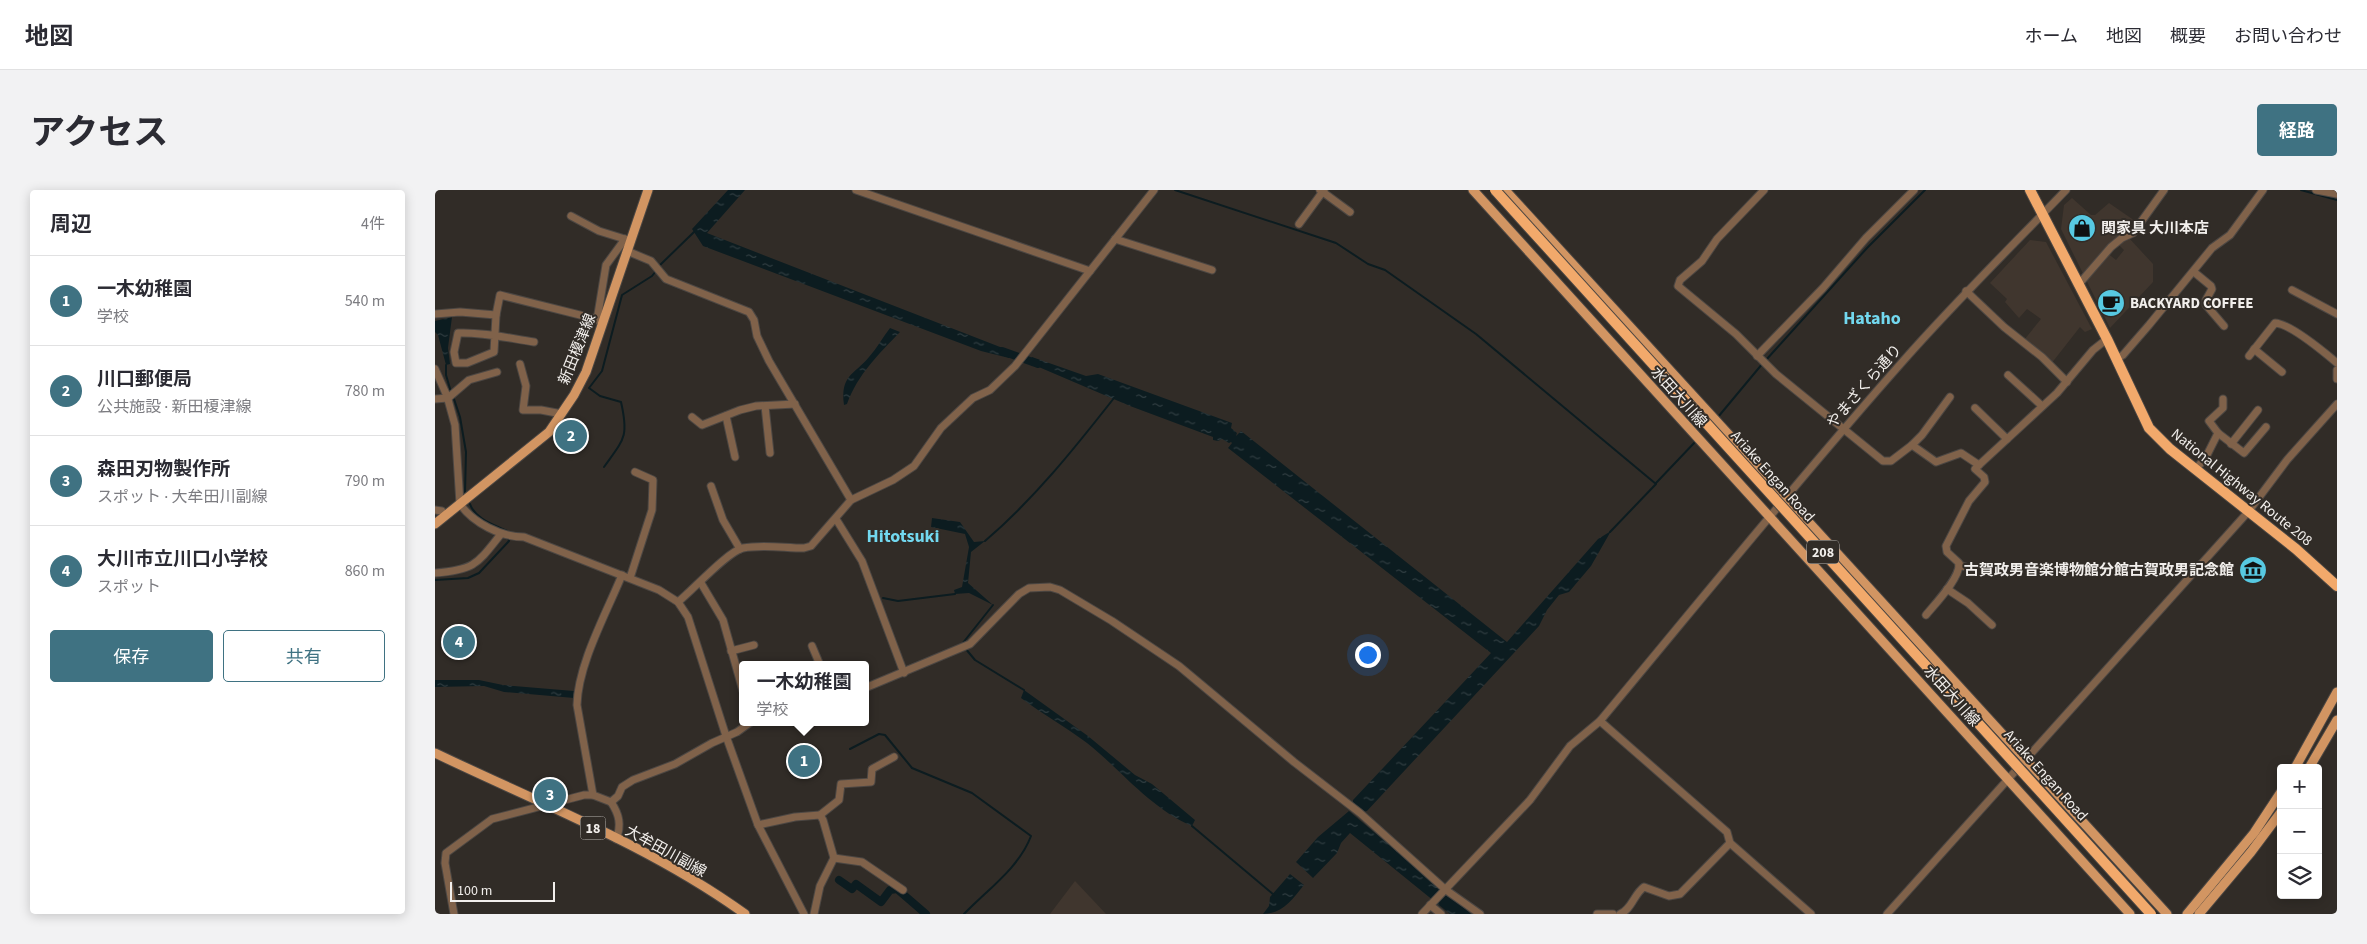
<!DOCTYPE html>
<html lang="ja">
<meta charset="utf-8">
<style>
:root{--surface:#fff;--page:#f2f2f3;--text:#2b2b33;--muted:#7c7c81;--line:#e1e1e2;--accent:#3f7282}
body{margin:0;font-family:"Source Sans 3","Noto Sans JP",sans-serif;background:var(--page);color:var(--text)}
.controls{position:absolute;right:15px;bottom:15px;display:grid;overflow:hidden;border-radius:5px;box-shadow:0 2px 12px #0003}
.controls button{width:45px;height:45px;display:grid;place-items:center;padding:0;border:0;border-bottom:1px solid var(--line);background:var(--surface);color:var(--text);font:25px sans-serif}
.scale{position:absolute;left:15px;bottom:12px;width:105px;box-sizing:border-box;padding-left:5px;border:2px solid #f2efec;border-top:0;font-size:14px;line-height:18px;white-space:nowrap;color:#f2efec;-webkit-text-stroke:4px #312c27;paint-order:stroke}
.you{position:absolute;left:932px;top:464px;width:18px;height:18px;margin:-12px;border:4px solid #fff;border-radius:50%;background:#1a73e8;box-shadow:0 0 0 8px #1a73e833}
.badge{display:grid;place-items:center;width:32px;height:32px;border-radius:50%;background:var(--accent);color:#fff;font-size:16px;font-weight:700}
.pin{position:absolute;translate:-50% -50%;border:2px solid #fff;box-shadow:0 1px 5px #0006}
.popup{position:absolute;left:304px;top:471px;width:130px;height:65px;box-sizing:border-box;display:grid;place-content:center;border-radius:5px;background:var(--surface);filter:drop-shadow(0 1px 4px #0005);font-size:16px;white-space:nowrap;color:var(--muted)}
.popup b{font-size:19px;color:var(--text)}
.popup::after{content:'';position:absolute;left:50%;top:100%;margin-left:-10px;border:10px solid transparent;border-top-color:var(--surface)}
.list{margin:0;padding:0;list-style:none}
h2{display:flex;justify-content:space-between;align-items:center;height:65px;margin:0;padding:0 20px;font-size:21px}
h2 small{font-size:16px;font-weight:400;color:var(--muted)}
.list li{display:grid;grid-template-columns:32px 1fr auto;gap:15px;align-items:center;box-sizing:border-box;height:90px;padding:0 20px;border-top:1px solid var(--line)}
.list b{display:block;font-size:19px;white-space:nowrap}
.list p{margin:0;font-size:16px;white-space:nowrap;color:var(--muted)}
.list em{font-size:16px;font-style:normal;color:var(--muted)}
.actions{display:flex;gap:10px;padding:15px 20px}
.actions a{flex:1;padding:11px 0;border:1px solid var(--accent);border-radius:5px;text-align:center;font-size:18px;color:var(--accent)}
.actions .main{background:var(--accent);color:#fff}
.icon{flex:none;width:28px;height:28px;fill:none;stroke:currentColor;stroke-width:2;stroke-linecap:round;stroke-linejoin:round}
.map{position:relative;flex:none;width:1902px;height:724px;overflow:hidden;border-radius:5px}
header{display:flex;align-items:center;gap:30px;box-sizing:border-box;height:70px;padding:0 25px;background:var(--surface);border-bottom:1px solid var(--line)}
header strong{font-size:24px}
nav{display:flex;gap:28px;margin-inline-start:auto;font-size:18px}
.intro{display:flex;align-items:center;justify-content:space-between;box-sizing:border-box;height:120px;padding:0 30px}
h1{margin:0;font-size:35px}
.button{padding:12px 22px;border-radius:5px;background:var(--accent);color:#fff;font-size:18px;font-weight:700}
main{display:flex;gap:30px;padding:0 30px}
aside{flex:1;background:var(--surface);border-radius:5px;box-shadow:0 2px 12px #0003}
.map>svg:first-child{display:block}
</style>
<header>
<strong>地図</strong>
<nav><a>ホーム</a><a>地図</a><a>概要</a><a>お問い合わせ</a></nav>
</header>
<div class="intro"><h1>アクセス</h1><a class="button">経路</a></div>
<main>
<aside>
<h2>周辺<small>4件</small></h2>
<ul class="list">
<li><span class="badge">1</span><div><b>一木幼稚園</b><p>学校</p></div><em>540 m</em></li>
<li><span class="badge">2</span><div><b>川口郵便局</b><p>公共施設 · 新田榎津線</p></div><em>780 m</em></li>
<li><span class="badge">3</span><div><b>森田刃物製作所</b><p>スポット · 大牟田川副線</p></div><em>790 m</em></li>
<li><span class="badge">4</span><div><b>大川市立川口小学校</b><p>スポット</p></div><em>860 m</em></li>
</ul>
<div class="actions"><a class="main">保存</a><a>共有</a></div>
</aside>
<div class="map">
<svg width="1902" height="724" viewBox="0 0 1902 724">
<defs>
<pattern id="water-ripples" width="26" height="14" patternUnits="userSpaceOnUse" patternTransform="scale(1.25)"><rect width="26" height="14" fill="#0c1c20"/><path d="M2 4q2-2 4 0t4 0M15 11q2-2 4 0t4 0" fill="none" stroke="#303d41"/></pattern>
</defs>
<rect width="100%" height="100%" fill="#312c27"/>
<g fill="#40362e">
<polygon points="1637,8 1656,25 1660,25 1674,13 1703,33 1697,41 1671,62 1681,70 1689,60 1682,53 1694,48 1718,74 1718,92 1675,138 1626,39 1629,15"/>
<polygon points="1595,50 1611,52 1657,139 1650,142 1645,137 1616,174 1589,150 1606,129 1592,119 1584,128 1570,112 1572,109 1555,93"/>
<polygon points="640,691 671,724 615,724"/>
</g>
<g fill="url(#water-ripples)">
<polygon points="293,0 310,0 272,43 578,162 574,168 546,161 268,56 257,39"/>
<polygon points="17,127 13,158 15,174 11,175 3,145 0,142 0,131"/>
<path d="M455,138l10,4c-22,23 -42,42 -53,72l-3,1c-4,-30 10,-30 25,-48 8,-9 14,-20 21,-29z"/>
<polygon points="597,167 651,186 663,184 797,233 796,238 802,243 801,246 806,241 1072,452 1163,349 1176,341 1156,376 1134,402 1124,405 1112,420 1104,436 932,621 928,622 918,614 918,610 1056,463 793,258 797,253 796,252 794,253 787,249 783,251 778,250 778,247 695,216 592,172"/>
<polygon points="497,328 525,332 539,352 550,351 536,362 533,393 558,415 534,403 520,404 519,400 527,397 534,357 530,344 496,337"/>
<polygon points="0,490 44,490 68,495 139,501 139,508 69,502 49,496 0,497"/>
<path d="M589,500l64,46 47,39 17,9 43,36 -3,6c-42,-18 -70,-55 -105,-83 -21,-16 -45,-29 -66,-45z"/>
<polygon points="914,621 1036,724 1015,724 915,643 906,653 902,663 878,688 861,672 883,647"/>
<path d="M855,684l14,11c-12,15 -22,29 -41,29l6,-8 1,-9z"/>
</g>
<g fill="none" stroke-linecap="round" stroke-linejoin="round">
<g stroke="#0c1c20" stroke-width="2">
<polyline points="740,0 901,53 933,74 950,80 1041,144 1221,294 1175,342"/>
<polyline points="1866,0 1902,10"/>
<polyline points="223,77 259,42"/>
<polyline points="1331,170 1432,58 1490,0"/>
<polyline points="11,175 11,185 16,202"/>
<polyline points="18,206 25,227 31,262 30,302"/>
<polyline points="1283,227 1328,173"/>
<path d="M169,277c20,-28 25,-30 17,-65l-21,-6 -11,-8 13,-17 20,-76 30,-19 4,-5"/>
<polyline points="1221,293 1261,251"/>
<path d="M35,314c5,15 25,21 37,27l1,2"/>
<path d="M550,351c49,-42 89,-92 129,-143"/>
<polyline points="0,390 33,388 44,383 74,351 73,348"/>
<polyline points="448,408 463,411 520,404"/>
<polyline points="527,454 558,415"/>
<polyline points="530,458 540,470 589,500"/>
<path d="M415,559l29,-15 6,1 27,33 60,25 59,43c-12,32 -44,54 -67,78"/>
<polyline points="757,636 839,705"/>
</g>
<g stroke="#0c1c20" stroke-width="8">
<polyline points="567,161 603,174"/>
<polyline points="404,690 417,699 421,694 446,712 455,700 462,699 491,724"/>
</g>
<g stroke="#4c4743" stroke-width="9">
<g id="minor">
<polyline points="421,0 655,81"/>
<polyline points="885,0 915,22"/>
<polyline points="1329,0 1282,49 1267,71 1245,90 1243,96 1301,144 1341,184 1448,271 1456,271 1477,255 1501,272 1526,263 1544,275 1622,203 1658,160 1672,149"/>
<polyline points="1881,0 1902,4"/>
<polyline points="136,26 164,41 193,50"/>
<polyline points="864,34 889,0"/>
<polyline points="680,49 777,80"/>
<polyline points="192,61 216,71 231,89 314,122 319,130 322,146 334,171 416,310"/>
<polyline points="1759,82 1776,96 1777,99 1771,110 1771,115 1789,136"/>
<polyline points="1644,94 1676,57 1687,48 1698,43 1729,0"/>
<polyline points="1857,100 1902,124"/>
<polyline points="1531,101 1569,137 1607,167 1632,192"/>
<polyline points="0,124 25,122 61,125 65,105 169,131"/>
<path d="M61,125l-2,37 -27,11h-11l-2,-11 4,-19c25,-1 50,5 76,9"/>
<polyline points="162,130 171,75 190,49"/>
<polyline points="1819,159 1847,182"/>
<polyline points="1322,166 1388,98 1431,48 1479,0"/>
<path d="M1814,166l26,-33c16,1 49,29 62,40"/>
<polyline points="1681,169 1688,165 1714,135 1777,58 1795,45 1828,0"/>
<polyline points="85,174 91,196 88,220 106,220 127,224"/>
<path d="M0,179l12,27 8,29 5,79c13,19 41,33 64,33l135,53 19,12 10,15 38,119 32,89 46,89"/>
<polyline points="1902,180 1902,189"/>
<polyline points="1573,185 1606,215"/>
<polyline points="0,209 13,208 34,190 62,182"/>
<polyline points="1788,209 1788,218 1774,231 1783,243 1809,263 1831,237"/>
<polyline points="330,216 335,263"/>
<polyline points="1540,218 1572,249"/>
<polyline points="291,226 300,267"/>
<polyline points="257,227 267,235 305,220 321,216 360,214"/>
<polyline points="1796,254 1823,220"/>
<polyline points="1477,255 1487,245 1515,207"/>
<polyline points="1760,280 1771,267 1783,243"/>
<polyline points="276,296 288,330 305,359"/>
<polyline points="0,320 7,321 10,326"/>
<polyline points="401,329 427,371 469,483"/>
<polyline points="1524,375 1537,379"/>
<path d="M0,383c40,-3 42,-9 66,-39"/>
<polyline points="195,388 217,320 218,290 200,282"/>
<polyline points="266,393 288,430 308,501"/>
<polyline points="1512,399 1533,413 1557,435"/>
<path d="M243,412c14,-11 50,-51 65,-54 19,-4 42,0 61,0l7,-2 40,-46 42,-20 21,-14 27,-38 32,-30 17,-8 25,-24 139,-176"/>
<path d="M1491,425c9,-11 35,-38 33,-52l-12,-11 -1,-6 23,-45 16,-19 -1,-5 -9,-8 4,-4"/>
<polyline points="377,456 385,475"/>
<polyline points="296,461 319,455"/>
<polyline points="430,498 535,454 584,404 594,398 615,397 625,400 677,431 744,476 859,572 925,623 1011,700 1045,724"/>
<polyline points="1165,531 1292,642 1295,653 1376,724"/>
<path d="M158,605l-16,-90c1,-41 29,-91 45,-130"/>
<path d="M176,612c8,12 11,23 5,37"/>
<polyline points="385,625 404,610 406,594 436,592 437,579 459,567"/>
<polyline points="323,635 360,627 385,625 388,630 399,668 385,696 379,724"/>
<polyline points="399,668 427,672 468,700"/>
<polyline points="995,715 1006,724"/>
<polyline points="19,724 10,673 11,663 57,629 149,605 158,605 176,612 183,606 187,597 198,590 240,574 277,553 302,542 316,532"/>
<path d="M987,724l108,-114 40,-54 30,-25c101,-121 200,-244 304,-361 52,-59 108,-114 162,-170"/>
<polyline points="1162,724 1178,724"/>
<path d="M1185,724c12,-5 14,-20 24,-27l25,9 11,-2 50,-51"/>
<polyline points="1452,724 1813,322 1852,270 1902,214"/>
</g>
</g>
<g stroke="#4c4743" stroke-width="11">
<g id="major">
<polyline points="1038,0 1695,724"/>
<polyline points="1070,0 1732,724"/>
<polyline points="0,334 114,242 139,205 151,182 213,0"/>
<path d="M0,563c104,50 216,93 310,161"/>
<polyline points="1860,578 1902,502"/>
<polyline points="1874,578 1902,530"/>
<polyline points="1752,724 1819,643 1846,602"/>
<polyline points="1764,724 1816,662 1846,622"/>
</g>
</g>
<g stroke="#4c4743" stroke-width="12">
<polyline id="highway" points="1595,0 1672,149 1714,238 1735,259 1861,359 1902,396"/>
</g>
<use href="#minor" stroke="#80624a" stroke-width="7"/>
<use href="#major" stroke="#d29562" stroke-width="9"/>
<use href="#highway" stroke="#f2a96b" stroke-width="10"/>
<g stroke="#4c4743" stroke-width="12" stroke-linecap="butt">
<polyline id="highway-bridge" points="1060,0 1716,724"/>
</g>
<use href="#highway-bridge" stroke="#f2a96b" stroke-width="10"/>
</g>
<defs>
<g id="shop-disc" transform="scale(1.4375)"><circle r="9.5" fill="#57c9e2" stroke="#312c27"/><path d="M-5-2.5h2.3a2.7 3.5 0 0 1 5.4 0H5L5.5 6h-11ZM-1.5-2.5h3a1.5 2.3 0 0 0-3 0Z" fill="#111"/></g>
<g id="cafe-disc" transform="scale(1.4375)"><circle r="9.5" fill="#57c9e2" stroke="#312c27"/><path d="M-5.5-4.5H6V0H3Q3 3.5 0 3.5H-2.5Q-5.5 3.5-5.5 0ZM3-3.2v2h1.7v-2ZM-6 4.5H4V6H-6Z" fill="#111"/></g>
<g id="museum-disc" transform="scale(1.4375)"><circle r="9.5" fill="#57c9e2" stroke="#312c27"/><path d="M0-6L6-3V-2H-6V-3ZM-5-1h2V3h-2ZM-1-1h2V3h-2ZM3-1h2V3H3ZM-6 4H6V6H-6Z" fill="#111"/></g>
</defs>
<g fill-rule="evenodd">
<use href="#shop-disc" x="1647" y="38"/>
<use href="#cafe-disc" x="1676" y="113"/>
<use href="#museum-disc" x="1818" y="380"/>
</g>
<g text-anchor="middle" stroke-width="4" stroke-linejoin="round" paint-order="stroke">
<g fill="#312c27" stroke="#b8b4b1" stroke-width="1">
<rect x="1372" y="350.5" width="32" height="23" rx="4"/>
<rect x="145.5" y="626.5" width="25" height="23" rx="4"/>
</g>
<g font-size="14" font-weight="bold" fill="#f2efec">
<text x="1388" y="367">208</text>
<text x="158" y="643">18</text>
</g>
<g font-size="15" font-weight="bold" fill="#f2efec" stroke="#312c27" text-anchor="start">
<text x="1666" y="43">関家具 大川本店</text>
<text x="1695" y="118">BACKYARD COFFEE</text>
<text x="1799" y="385" text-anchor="end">古賀政男音楽博物館分館古賀政男記念館</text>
</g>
<g font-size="15" fill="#f2efec" stroke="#312c27">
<text transform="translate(142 159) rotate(-68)" y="5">新田榎津線</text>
<text transform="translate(1429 196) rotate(-49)" y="5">やまざくら通り</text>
<text transform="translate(1244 207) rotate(48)" y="5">水田大川線</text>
<text transform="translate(1338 286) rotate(48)" y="5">Ariake Engan Road</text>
<text transform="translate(1807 297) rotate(39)" y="5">National Highway Route 208</text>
<text transform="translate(1517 506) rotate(48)" y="5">水田大川線</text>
<text transform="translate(1611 585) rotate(48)" y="5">Ariake Engan Road</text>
<text transform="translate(231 661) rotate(29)" y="5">大牟田川副線</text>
</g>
<g font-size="18" font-weight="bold" fill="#72d8ef" stroke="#312c27">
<text x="1437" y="134">Hataho</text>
<text x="468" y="352">Hitotsuki</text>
</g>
</g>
</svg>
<div class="controls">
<button>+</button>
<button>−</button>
<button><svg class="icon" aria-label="layers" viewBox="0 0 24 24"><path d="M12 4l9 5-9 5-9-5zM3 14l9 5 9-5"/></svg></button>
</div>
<div class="scale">100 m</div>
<div class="you"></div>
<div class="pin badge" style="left:369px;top:571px">1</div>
<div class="popup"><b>一木幼稚園</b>学校</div>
<div class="pin badge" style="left:136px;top:246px">2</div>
<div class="pin badge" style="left:115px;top:605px">3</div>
<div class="pin badge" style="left:24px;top:452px">4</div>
</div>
</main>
